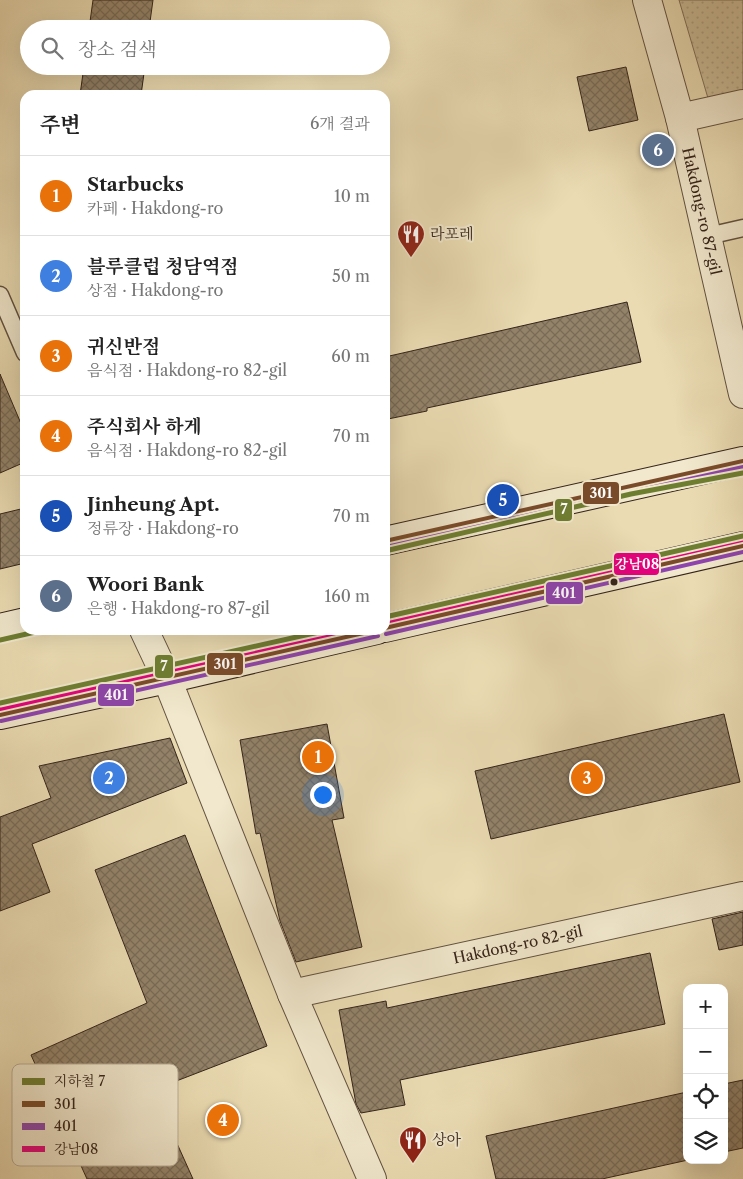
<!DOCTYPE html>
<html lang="ko">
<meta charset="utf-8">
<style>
:root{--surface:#fff;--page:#f2f2f2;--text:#222;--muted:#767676;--line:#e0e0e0;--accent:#8f2418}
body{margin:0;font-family:"Libre Caslon Text","Noto Serif KR",serif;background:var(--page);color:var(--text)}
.controls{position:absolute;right:15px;bottom:15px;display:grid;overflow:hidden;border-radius:10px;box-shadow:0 5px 20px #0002}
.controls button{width:45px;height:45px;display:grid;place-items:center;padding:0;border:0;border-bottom:1px solid var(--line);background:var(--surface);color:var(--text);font:25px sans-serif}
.you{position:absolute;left:322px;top:794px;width:18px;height:18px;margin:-12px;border:4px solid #fff;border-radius:50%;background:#1a73e8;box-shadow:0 0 0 8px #1a73e833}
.badge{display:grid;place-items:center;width:32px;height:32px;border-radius:50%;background:var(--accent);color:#fff;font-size:16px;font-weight:700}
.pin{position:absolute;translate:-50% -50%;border:2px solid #fff;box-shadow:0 1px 5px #0006}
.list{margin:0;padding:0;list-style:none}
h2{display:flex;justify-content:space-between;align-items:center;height:65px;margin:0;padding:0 20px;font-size:21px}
h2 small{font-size:16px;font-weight:400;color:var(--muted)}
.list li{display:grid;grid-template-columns:32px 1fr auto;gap:15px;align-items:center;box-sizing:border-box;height:80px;padding:0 20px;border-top:1px solid var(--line)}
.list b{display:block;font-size:19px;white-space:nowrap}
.list p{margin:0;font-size:16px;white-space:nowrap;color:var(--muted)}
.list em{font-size:16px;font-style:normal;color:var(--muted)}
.icon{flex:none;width:28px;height:28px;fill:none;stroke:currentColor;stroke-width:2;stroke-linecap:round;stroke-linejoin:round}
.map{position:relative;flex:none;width:743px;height:1179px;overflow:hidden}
.search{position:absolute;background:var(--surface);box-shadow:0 5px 20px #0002;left:20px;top:20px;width:370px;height:55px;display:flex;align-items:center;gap:12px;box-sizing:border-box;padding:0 18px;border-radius:28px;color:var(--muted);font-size:19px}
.panel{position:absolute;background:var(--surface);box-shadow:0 5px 20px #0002;left:20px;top:90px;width:370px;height:545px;border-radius:15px}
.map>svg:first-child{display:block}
</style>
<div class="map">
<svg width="743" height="1179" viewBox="0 0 743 1179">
<defs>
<pattern id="park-dots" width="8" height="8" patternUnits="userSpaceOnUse" patternTransform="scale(1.25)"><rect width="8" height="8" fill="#cbbc98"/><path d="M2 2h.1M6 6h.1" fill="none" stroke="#afa182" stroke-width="1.8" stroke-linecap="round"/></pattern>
<pattern id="building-cross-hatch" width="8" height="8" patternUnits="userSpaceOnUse" patternTransform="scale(1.25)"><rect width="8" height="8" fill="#93836a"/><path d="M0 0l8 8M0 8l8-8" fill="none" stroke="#796b56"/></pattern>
</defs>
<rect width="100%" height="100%" fill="#eadbb2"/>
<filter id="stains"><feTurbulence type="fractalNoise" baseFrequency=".004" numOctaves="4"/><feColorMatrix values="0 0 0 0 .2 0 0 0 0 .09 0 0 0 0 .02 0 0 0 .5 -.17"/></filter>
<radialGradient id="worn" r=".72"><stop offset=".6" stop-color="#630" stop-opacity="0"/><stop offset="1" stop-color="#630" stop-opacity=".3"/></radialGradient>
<polygon fill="url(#park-dots)" stroke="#80705a" points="679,0 743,0 743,97 710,105"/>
<g fill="url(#building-cross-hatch)" stroke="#35241b">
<polygon points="93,0 153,0 149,29 89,29"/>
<polygon points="84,66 145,66 141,95 80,95"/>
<polygon points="626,67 638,120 589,131 577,77"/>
<polygon points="627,302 641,362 427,408 427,411 388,419 385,405 385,357"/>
<polygon points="0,374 25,433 25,462 0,473"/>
<polygon points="25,508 25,563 0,569 0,514"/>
<polygon points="724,714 740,782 491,839 475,771"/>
<polygon points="327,724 344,818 332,820 362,947 296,962 280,921 260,833 256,834 240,740"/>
<polygon points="170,738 187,783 32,844 50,892 0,911 0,817 51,798 39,766"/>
<polygon points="185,835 267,1046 153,1090 193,1179 87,1179 31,1055 147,1003 95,870"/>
<polygon points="743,912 743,945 719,950 712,919"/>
<polygon points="650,953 665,1024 400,1080 405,1105 361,1113 356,1104 339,1010 386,1001 387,1008"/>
<polygon points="743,1080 743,1148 724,1152 724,1084"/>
<polygon points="687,1092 688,1160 602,1179 496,1179 486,1136"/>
</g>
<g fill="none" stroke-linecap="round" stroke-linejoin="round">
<g stroke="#625241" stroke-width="19">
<g id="lane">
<polyline points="708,236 743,228"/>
<polyline points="0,295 25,353"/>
</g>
</g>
<g stroke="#625241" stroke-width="30">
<g id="street">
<path id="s1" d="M647,0l33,118 63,276"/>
<polyline points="680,118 743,104"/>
<polyline points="144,630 167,679 292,994 372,1179"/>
<path id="s2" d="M292,994l451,-98"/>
</g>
</g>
<g stroke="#35241b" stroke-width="30">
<g id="secondary">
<polyline points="385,541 743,461"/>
<polyline points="0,628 25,622"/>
<polyline points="385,628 743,546"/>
<polyline points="0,715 167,679 377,630"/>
</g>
</g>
<use href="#lane" stroke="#f1e8cd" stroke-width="16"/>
<use href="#street" stroke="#f1e8cd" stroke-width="28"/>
<use href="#secondary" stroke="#f1e8cd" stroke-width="28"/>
<g stroke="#f1e8cd" stroke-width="8">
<g id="bus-1">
<polyline points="385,541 743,461"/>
<polyline points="385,628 743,546"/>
<polyline points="0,715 377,630"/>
</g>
</g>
<g stroke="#f1e8cd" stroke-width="8">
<g id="bus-2">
<polyline points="386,547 743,467"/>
<polyline points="386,634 743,552"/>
<polyline points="1,721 378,636"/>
</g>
</g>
<g stroke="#f1e8cd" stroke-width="8">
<g id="bus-3">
<polyline points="385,622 742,540"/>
<polyline points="0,709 349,630"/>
</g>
</g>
<use href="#bus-1" stroke="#7a4b2a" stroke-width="4"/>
<use href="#bus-2" stroke="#8e44ad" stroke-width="4"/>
<use href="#bus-3" stroke="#e5007d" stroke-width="4"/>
<g stroke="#f1e8cd" stroke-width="9">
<g id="metro-1">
<polyline points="385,551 631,494 743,473"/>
<polyline points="385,617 743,536"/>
<polyline points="0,640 44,630"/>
<polyline points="0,703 328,630"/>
</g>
</g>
<use href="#metro-1" stroke="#6e7e31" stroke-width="5"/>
</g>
<defs>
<g id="restaurant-pin" transform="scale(1.4375)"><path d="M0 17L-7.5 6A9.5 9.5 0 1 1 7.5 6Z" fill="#8f2418" stroke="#f1e8cd"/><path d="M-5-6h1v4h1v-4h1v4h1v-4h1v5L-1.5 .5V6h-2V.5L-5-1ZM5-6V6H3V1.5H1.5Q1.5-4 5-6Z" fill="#fff"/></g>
</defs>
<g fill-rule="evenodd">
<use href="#restaurant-pin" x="411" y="234"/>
<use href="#restaurant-pin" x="413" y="1140"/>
</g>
<circle fill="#35241b" stroke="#f1e8cd" stroke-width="2" cx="614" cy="582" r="4.5"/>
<g text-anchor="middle" stroke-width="4" stroke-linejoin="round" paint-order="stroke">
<g font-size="15" fill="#35241b" stroke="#f1e8cd">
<text dy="5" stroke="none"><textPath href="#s1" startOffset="218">Hakdong-ro 87-gil</textPath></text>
<text dy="5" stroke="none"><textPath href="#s2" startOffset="231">Hakdong-ro 82-gil</textPath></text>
</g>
<g font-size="15" fill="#35241b" stroke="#f1e8cd" text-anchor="start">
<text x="430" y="239">라포레</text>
<text x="432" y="1145">상아</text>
</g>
</g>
<rect x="12" y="1064" width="166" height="102" rx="8" fill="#f1e8cd" stroke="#b9ad98" stroke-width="1"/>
<rect x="22" y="1078" width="23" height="7" fill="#6e7e31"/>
<rect x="22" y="1101" width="23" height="6" fill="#7a4b2a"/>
<rect x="22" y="1123" width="23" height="7" fill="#8e44ad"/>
<rect x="22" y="1146" width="23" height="6" fill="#e5007d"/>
<g font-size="14" fill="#35241b">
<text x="54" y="1086">지하철 7</text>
<text x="54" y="1109">301</text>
<text x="54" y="1131">401</text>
<text x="54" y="1154">강남08</text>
</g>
<g stroke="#f1e8cd" stroke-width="2">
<rect x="582" y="481" width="38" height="24" rx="5" fill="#7a4b2a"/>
<rect x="554" y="498" width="19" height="24" rx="5" fill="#6e7e31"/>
<rect x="613" y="552" width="47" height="24" rx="5" fill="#e5007d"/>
<rect x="545" y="581" width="39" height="24" rx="5" fill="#8e44ad"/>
<rect x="206" y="652" width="38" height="24" rx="5" fill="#7a4b2a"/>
<rect x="154" y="654" width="20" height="25" rx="5" fill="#6e7e31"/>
<rect x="97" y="683" width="38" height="24" rx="5" fill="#8e44ad"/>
</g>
<g font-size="14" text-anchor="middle" font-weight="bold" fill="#fff">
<text x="601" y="498">301</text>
<text x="564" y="514">7</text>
<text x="637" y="569">강남08</text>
<text x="564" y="598">401</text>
<text x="225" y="669">301</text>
<text x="164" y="671">7</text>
<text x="116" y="700">401</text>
</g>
<rect width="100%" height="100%" filter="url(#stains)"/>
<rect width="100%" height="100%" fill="url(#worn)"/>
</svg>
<div class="controls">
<button>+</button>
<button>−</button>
<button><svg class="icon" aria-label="locate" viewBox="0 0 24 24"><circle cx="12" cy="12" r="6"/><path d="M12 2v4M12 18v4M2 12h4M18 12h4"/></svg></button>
<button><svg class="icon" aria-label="layers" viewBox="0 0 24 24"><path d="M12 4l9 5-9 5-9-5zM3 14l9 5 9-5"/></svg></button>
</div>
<div class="you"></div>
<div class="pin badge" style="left:318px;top:757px;background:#e8710a">1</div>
<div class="pin badge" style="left:109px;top:778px;background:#3f7fe0">2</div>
<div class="pin badge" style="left:587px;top:778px;background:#e8710a">3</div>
<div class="pin badge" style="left:223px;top:1120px;background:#e8710a">4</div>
<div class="pin badge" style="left:503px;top:500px;background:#1a4fb4">5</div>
<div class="pin badge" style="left:658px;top:150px;background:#5c6f8a">6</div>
<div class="search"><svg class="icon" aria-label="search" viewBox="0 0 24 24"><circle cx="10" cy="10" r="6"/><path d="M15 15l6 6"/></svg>장소 검색</div>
<section class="panel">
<h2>주변<small>6개 결과</small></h2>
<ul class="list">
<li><span class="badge" style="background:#e8710a">1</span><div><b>Starbucks</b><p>카페 · Hakdong-ro</p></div><em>10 m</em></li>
<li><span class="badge" style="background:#3f7fe0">2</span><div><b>블루클럽 청담역점</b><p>상점 · Hakdong-ro</p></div><em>50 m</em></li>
<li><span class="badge" style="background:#e8710a">3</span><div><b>귀신반점</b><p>음식점 · Hakdong-ro 82-gil</p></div><em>60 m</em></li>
<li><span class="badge" style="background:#e8710a">4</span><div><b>주식회사 하게</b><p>음식점 · Hakdong-ro 82-gil</p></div><em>70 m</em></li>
<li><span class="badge" style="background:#1a4fb4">5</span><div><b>Jinheung Apt.</b><p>정류장 · Hakdong-ro</p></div><em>70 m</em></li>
<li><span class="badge" style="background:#5c6f8a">6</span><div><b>Woori Bank</b><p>은행 · Hakdong-ro 87-gil</p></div><em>160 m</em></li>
</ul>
</section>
</div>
